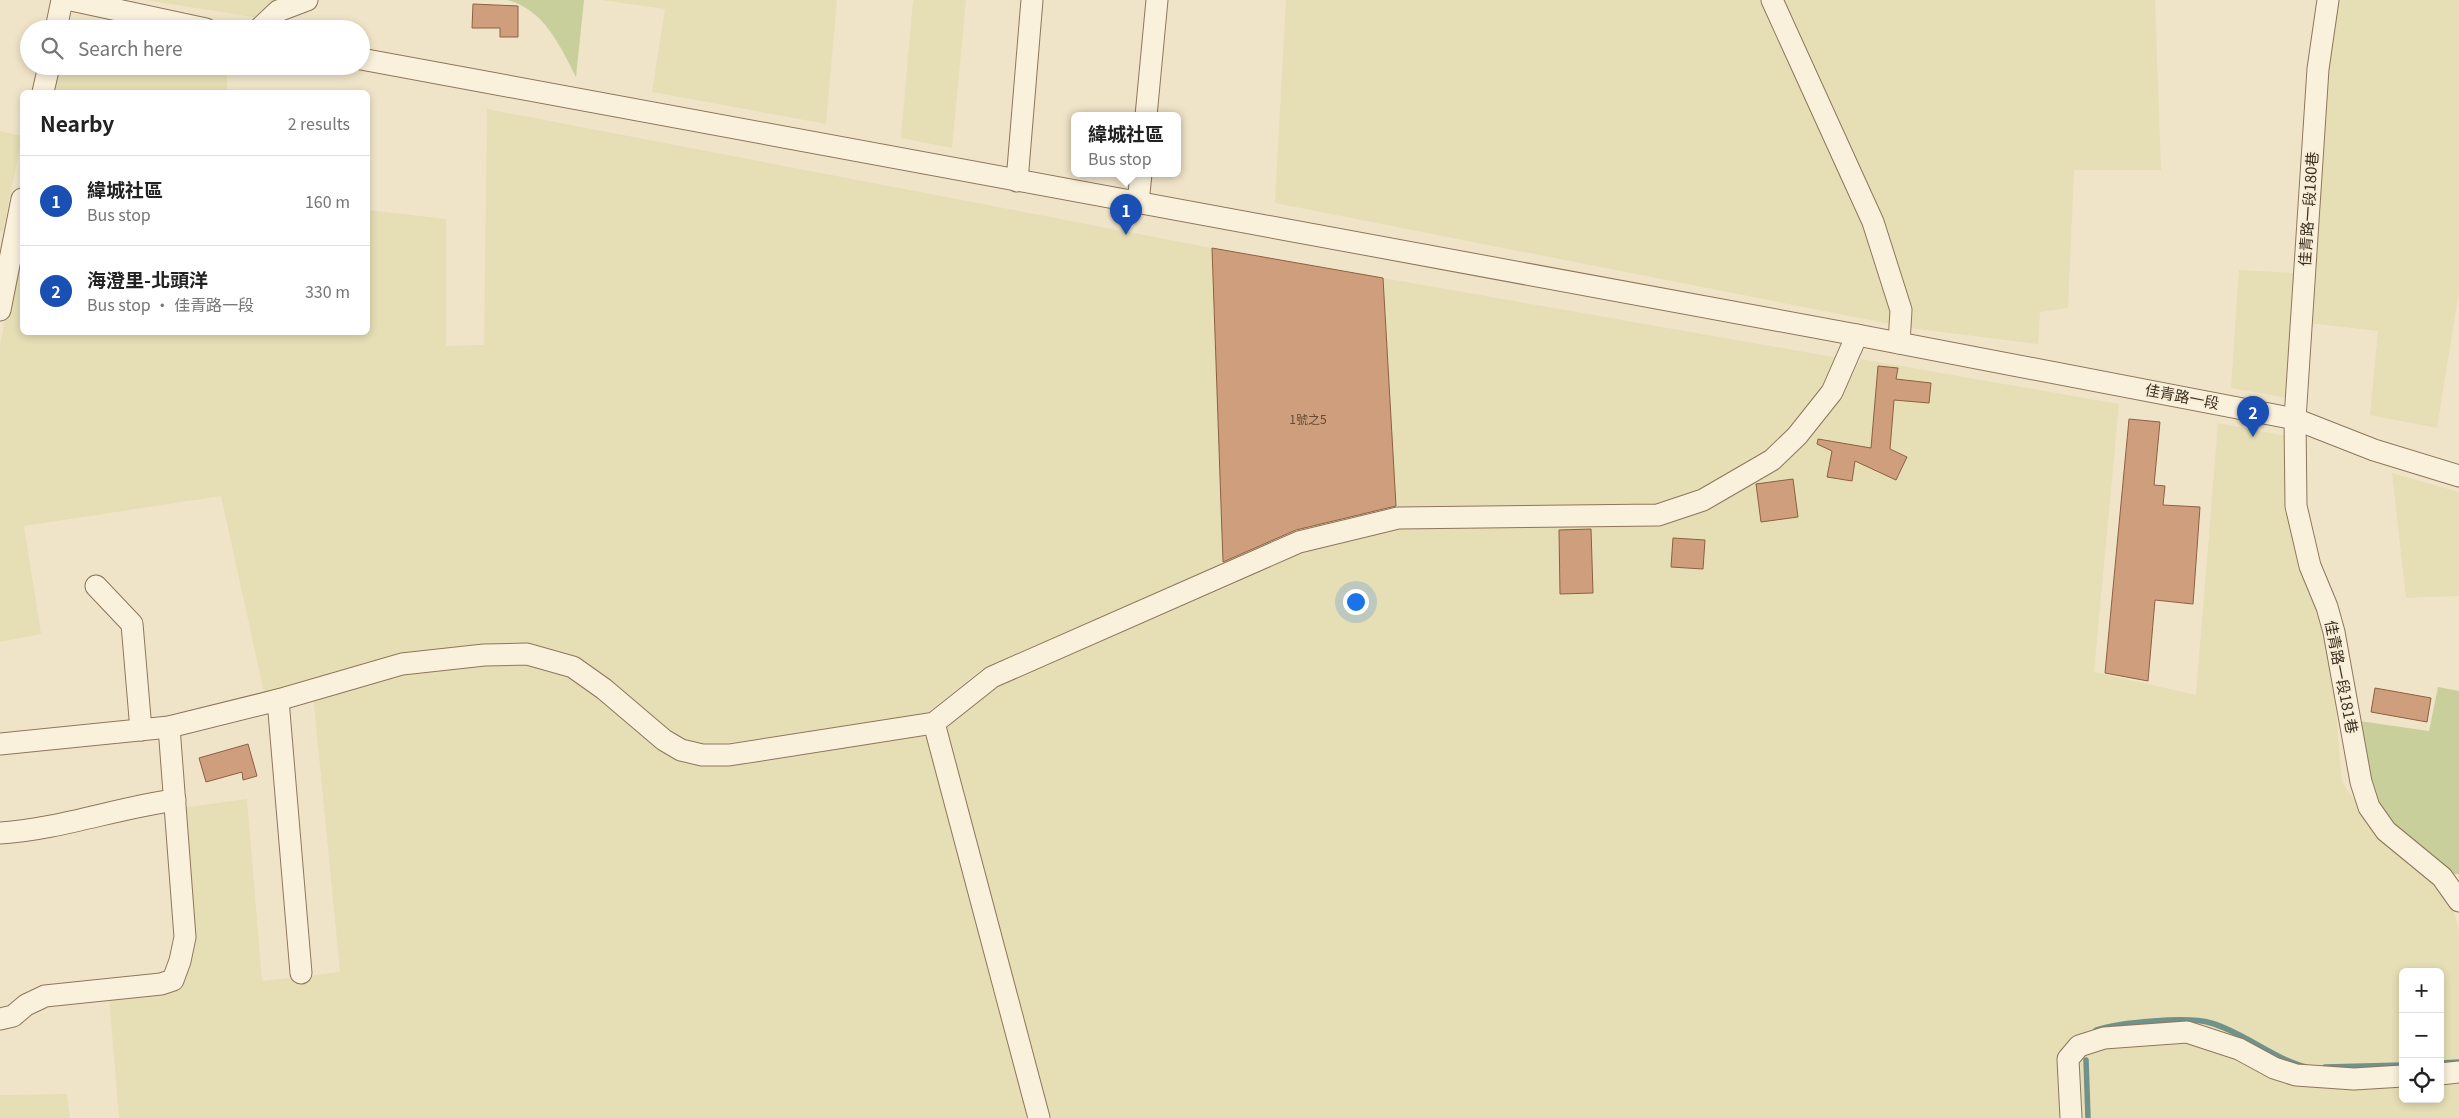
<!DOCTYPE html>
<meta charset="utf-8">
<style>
:root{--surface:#fff;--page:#f6f6f6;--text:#222;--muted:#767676;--line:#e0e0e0;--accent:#9e2a2b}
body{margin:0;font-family:Georgia,"Noto Sans TC",serif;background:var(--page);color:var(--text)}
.controls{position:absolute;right:15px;bottom:15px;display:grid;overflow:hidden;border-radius:8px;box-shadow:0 2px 8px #0003}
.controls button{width:45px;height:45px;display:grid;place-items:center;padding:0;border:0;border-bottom:1px solid var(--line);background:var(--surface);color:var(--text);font:25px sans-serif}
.you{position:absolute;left:1355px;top:601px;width:18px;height:18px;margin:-12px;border:4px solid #fff;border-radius:50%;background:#1a73e8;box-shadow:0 0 0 8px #1a73e833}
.badge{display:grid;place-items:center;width:32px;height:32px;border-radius:50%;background:var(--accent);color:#fff;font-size:16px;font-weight:700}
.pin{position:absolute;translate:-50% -41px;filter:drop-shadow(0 1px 2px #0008)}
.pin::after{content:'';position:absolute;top:26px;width:18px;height:15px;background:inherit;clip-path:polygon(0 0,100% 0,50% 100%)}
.popup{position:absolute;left:1071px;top:112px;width:110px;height:65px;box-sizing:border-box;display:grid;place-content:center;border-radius:8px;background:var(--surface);filter:drop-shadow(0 1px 4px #0005);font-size:16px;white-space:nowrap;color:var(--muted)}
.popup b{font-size:19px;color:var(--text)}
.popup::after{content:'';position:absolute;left:50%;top:100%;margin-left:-10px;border:10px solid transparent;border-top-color:var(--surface)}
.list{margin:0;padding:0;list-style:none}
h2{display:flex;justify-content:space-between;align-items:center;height:65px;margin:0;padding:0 20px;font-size:21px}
h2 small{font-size:16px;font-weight:400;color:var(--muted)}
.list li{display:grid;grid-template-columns:32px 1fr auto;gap:15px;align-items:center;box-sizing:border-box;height:90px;padding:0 20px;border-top:1px solid var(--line)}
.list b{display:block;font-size:19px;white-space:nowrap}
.list p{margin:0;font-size:16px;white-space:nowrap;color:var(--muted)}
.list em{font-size:16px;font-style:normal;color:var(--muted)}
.icon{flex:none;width:28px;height:28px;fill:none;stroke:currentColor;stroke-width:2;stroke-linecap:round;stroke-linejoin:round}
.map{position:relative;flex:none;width:2459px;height:1118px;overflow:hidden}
.search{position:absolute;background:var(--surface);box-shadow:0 2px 8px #0003;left:20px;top:20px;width:350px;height:55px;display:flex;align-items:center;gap:12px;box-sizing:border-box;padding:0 18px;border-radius:28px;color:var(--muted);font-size:19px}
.panel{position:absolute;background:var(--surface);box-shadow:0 2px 8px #0003;left:20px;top:90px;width:350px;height:245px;border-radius:8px}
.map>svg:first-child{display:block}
</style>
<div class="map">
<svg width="2459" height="1118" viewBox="0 0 2459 1118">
<rect width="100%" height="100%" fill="#f0e4c8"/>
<g fill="#e6deb5" fill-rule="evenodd">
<polygon points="145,0 296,0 259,18"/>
<polygon points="601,0 837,0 826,124 652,92 665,9"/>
<polygon points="913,0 966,0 952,148 901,138"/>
<polygon points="1286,0 1766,0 1851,178 1895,307 1890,324 1275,203"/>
<polygon points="1780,0 2155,0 2161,170 2074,170 2068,308 2040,312 2038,344 1910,328"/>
<polygon points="2335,0 2459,0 2459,291 2437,428 2370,415 2378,331 2308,323 2327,76"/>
<polygon points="57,66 227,66 227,92 51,92"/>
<polygon points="487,109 1212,248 1223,565 982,669 924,715 726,743 703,744 682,741 528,644 265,697 221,496 24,526 41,634 0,642 0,345 22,235 22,332 368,332 368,210 446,219 446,346 484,345"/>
<polygon points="0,131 22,136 3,231 0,231"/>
<polygon points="2239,270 2294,273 2288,398 2231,388"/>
<polygon points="1383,278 1839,358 1826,389 1794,433 1712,487 1653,506 1396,508"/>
<path d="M1861,359l258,45 -25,268 102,23 22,-272 68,13 2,76 17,72 19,36 9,57 9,105 40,59 47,32 24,35 6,22v188h-2340l-10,-122 67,-10 5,-178 66,-9 15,182 78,-9 -27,-278 89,-23 80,-9 48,3 41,8 109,83 243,-23 73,-49 232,-97 76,-37 95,-24 315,-24 63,-32 27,-26 34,-46zM2403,972h37v127h-37z"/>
<polygon points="2392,473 2459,492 2459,596 2406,598"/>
<polygon points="67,1094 70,1118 0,1118 0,1095"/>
</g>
<g fill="#c9cf9b">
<path d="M507,0h77l-8,77c-16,-31 -32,-68 -69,-77z"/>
<polygon points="2438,687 2459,691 2459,874 2447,874 2385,820 2370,799 2359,721 2429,731"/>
</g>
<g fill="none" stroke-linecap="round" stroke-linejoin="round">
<g stroke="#6f938a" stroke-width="5.5">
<path d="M2096,1030c23,-8 92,-14 115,-7 32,9 63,36 95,44"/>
<polyline points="2086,1060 2088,1118"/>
<polyline points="2440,1063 2459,1062"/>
<polyline points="2325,1067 2403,1065"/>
</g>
</g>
<g fill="#cf9f7d" stroke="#8d5f41">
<polygon points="473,4 518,6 518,37 500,37 500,28 472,28"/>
<polygon points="1212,248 1383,278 1396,506 1296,530 1223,562"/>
<polygon points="1878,366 1898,368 1896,379 1931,383 1929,403 1894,400 1890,449 1907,457 1896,480 1855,461 1852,481 1827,477 1832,451 1817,444 1818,439 1871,448"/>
<polygon points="2129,419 2160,422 2154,485 2165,486 2163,505 2200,507 2193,604 2155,600 2148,681 2105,673"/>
<polygon points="1793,479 1798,517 1761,522 1756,484"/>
<polygon points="1591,529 1593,593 1560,594 1559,530"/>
<polygon points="1673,538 1705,540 1703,569 1671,567"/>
<polygon points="2375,688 2431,698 2427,722 2371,712"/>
<polygon points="248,744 257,776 243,780 242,772 206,782 199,758"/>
</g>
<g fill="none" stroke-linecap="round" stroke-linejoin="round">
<g stroke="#8d765c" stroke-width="23">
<g id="minor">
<polyline points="71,0 206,29"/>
<polyline points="1772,0 1873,222 1901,310 1899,343"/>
<polyline points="2328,0 2318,69 2295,419 2296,506 2310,566 2327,607 2334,632 2361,782 2369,807 2386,831 2442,877 2459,901"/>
<polyline points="56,29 62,0"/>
<polyline points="259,29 278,11 307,0"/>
<polyline points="361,59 1857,335 2295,419 2374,450 2459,476"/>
<polyline points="43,92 49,66"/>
<polyline points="1146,116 1157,0"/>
<polyline points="1017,181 1032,0"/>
<polyline points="1138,203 1141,174"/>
<polyline points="0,310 22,199"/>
<polyline points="96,586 132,624 141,730"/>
<polyline points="278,700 301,973"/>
<polyline points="934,723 1039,1118"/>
<polyline points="0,744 169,727 278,700 402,664 484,655 527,654 573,667 604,689 664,740 681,750 702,755 729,755 934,723 992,677 1299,542 1398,518 1658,515 1703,500 1772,460 1797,436 1832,392 1857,335"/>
<path d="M0,833c61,-4 116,-25 175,-33"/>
<polyline points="0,1019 13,1016 26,1005 45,996 161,984 173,980 180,961 185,937 169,727"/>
<polyline points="2440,1074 2459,1072"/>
<polyline points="2071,1118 2068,1059 2079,1046 2104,1038 2187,1032 2239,1049 2274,1068 2296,1075 2354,1079 2403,1076"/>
</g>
</g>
<use href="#minor" stroke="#faf1dc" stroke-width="21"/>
</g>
<g text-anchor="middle" stroke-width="4" stroke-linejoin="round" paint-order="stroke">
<g font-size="12" fill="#624a37">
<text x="1308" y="424">1號之5</text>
</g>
<g font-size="15" fill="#3d2e20" stroke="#f7eed8">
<text transform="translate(2309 209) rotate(-86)" y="5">佳青路一段180巷</text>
<text transform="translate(2182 397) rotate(11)" y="5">佳青路一段</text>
<text transform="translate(2341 677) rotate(79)" y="5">佳青路一段181巷</text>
</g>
</g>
</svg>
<div class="controls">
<button>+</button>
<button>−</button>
<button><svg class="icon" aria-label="locate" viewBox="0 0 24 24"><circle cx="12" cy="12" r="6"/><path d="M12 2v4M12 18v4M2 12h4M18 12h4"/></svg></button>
</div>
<div class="you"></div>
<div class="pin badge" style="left:1126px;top:235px;background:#1a4fb4">1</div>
<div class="popup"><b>緯城社區</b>Bus stop</div>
<div class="pin badge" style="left:2253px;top:437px;background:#1a4fb4">2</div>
<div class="search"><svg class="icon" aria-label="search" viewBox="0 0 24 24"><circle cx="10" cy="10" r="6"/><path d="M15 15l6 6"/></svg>Search here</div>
<section class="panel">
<h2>Nearby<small>2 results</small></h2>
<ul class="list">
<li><span class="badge" style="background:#1a4fb4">1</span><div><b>緯城社區</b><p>Bus stop</p></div><em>160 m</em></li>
<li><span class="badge" style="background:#1a4fb4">2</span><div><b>海澄里-北頭洋</b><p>Bus stop · 佳青路一段</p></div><em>330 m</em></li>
</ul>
</section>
</div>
